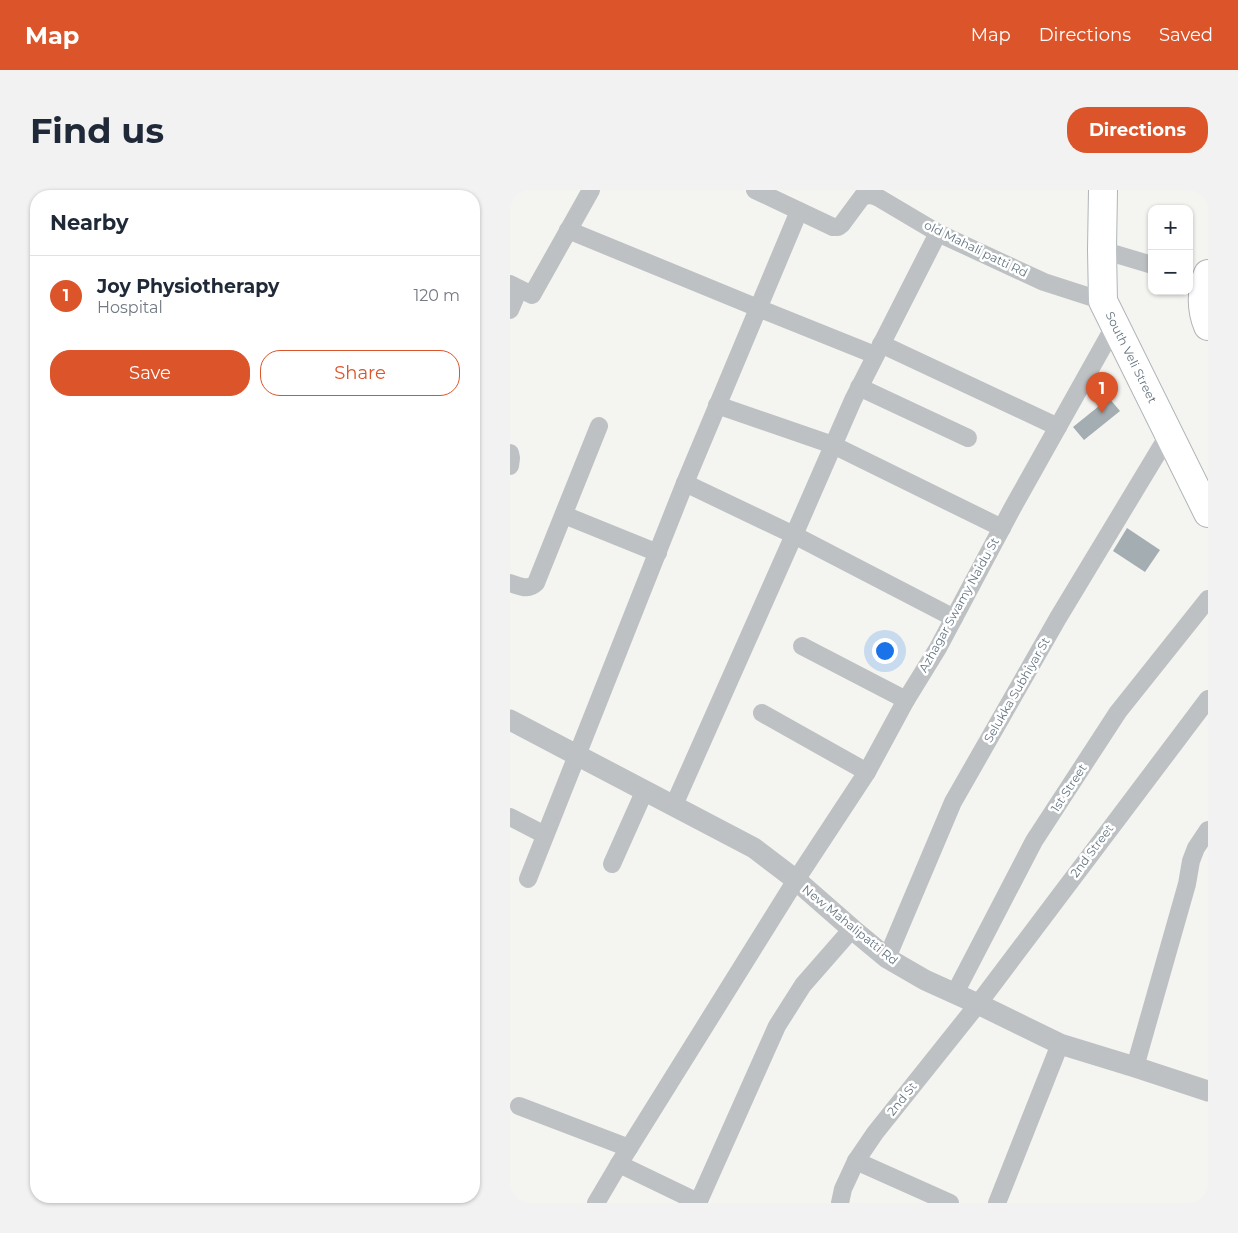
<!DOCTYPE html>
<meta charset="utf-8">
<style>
:root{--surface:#fff;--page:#f2f2f3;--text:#1f2937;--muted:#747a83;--line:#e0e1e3;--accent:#dc5429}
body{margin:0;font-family:Montserrat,sans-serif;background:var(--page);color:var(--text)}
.controls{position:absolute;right:15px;top:15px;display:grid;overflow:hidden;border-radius:10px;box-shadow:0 1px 4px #0004}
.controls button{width:45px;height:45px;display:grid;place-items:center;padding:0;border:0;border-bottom:1px solid var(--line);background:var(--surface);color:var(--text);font:25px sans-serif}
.you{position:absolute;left:374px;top:460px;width:18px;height:18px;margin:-12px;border:4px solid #fff;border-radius:50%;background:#1a73e8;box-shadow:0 0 0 8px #1a73e833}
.badge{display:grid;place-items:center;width:32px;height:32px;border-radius:50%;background:var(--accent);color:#fff;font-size:16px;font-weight:700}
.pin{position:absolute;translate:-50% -41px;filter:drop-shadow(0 1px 2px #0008)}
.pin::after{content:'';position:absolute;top:26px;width:18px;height:15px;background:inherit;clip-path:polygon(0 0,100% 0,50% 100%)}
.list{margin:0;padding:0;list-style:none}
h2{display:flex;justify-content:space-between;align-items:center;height:65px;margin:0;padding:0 20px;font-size:21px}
h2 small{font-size:16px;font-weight:400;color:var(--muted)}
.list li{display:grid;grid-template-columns:32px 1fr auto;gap:15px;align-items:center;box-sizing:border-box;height:80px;padding:0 20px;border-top:1px solid var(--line)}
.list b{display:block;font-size:19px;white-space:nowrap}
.list p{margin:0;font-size:16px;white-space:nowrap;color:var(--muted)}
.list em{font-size:16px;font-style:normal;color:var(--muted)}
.actions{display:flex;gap:10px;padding:15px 20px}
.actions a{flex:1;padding:11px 0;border:1px solid var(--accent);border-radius:20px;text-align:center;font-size:18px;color:var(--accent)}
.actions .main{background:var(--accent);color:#fff}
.map{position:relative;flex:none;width:698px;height:1013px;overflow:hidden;border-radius:20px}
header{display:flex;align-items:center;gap:30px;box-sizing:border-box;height:70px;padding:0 25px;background:var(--accent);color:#fff}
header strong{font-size:24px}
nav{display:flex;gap:28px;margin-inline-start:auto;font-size:18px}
.intro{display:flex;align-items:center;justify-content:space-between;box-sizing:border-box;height:120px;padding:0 30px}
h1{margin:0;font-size:35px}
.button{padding:12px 22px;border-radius:20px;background:var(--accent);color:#fff;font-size:18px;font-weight:700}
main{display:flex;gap:30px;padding:0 30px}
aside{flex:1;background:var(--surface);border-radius:20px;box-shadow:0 1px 4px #0004}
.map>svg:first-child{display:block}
</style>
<header>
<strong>Map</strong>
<nav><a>Map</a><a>Directions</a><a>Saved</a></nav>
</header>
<div class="intro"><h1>Find us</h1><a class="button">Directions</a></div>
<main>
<aside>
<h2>Nearby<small></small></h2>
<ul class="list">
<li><span class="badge">1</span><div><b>Joy Physiotherapy</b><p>Hospital</p></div><em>120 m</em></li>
</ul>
<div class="actions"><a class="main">Save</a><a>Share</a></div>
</aside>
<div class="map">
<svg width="698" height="1013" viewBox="0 0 698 1013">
<rect width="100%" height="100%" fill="#f4f4f0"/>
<g fill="#a4adb1">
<polygon points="599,208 610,221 574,250 563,237"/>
<polygon points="617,338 650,360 635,382 603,361"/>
</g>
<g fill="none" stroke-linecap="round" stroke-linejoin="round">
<g stroke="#b0b5b8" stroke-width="30">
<g id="primary">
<path id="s1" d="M593,0l-1,60 1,51 105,212"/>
<path d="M698,84c-7,16 -7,35 0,52"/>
</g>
</g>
<g stroke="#bdc1c4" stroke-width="18">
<path d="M245,0l78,37h5l4,-3 20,-27c7,-3 11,-2 17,1l59,35 106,49 59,19"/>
<polyline points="58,40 248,118 365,165"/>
<polyline points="592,60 642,75"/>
<polyline points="0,94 22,105 81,0"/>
<polyline points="0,120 9,99"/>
<polyline points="371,154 548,237"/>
<polyline points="349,197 458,248"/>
<polyline points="207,215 323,255 492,338"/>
<polyline points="0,263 1,268 0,276"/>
<polyline points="175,293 284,345 444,428"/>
<polyline points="54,325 148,363"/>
<path d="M0,393c10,3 18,8 26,0l63,-157"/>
<polyline points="292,456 396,510"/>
<polyline points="252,523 357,582"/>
<polyline points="164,615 284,345 343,210 428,43"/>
<polyline points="0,627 35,645"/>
<polyline points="102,674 135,600"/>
<polyline points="18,689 175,293 289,21"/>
<polyline points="377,768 443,612 548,428 659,244"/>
<polyline points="445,803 524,651 608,522 698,409"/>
<polyline points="625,877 677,694 681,671 686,658 698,640"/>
<polyline points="9,916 119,958"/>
<polyline points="346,971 440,1013"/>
<polyline points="188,1012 109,974 286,690 357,582 396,510 428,458 503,317 605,135"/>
<polyline points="86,1013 109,974"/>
<polyline points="188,1013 267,836 293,795 342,739"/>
<polyline points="330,1013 333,999 346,971 365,943 468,814 698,509"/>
<polyline points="487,1013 550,854"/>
</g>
<polyline stroke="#bdc1c4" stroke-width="21" points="0,530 244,658 286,690 342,739 377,768 415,790 468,814 550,854 625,877 698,901"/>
<use href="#primary" stroke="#fff" stroke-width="28"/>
</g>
<g text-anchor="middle" stroke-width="5" stroke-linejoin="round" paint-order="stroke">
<g font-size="12" fill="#647480" stroke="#fff">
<text transform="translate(466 59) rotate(26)" y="4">old Mahali patti Rd</text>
<text dy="4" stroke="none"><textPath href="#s1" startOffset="174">South Veli Street</textPath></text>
<text transform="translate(449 415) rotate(-61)" y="4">Azhagar Swamy Naidu St</text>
<text transform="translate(507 500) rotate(-60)" y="4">Selukka Subhiyar St</text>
<text transform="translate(559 598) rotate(-57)" y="4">1st Street</text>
<text transform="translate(582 661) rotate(-53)" y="4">2nd Street</text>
<text transform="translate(340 735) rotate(39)" y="4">New Mahalipatti Rd</text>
<text transform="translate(392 909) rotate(-51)" y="4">2nd St</text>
</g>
</g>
</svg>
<div class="controls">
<button>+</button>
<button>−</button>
</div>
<div class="you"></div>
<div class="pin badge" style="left:592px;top:223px">1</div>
</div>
</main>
